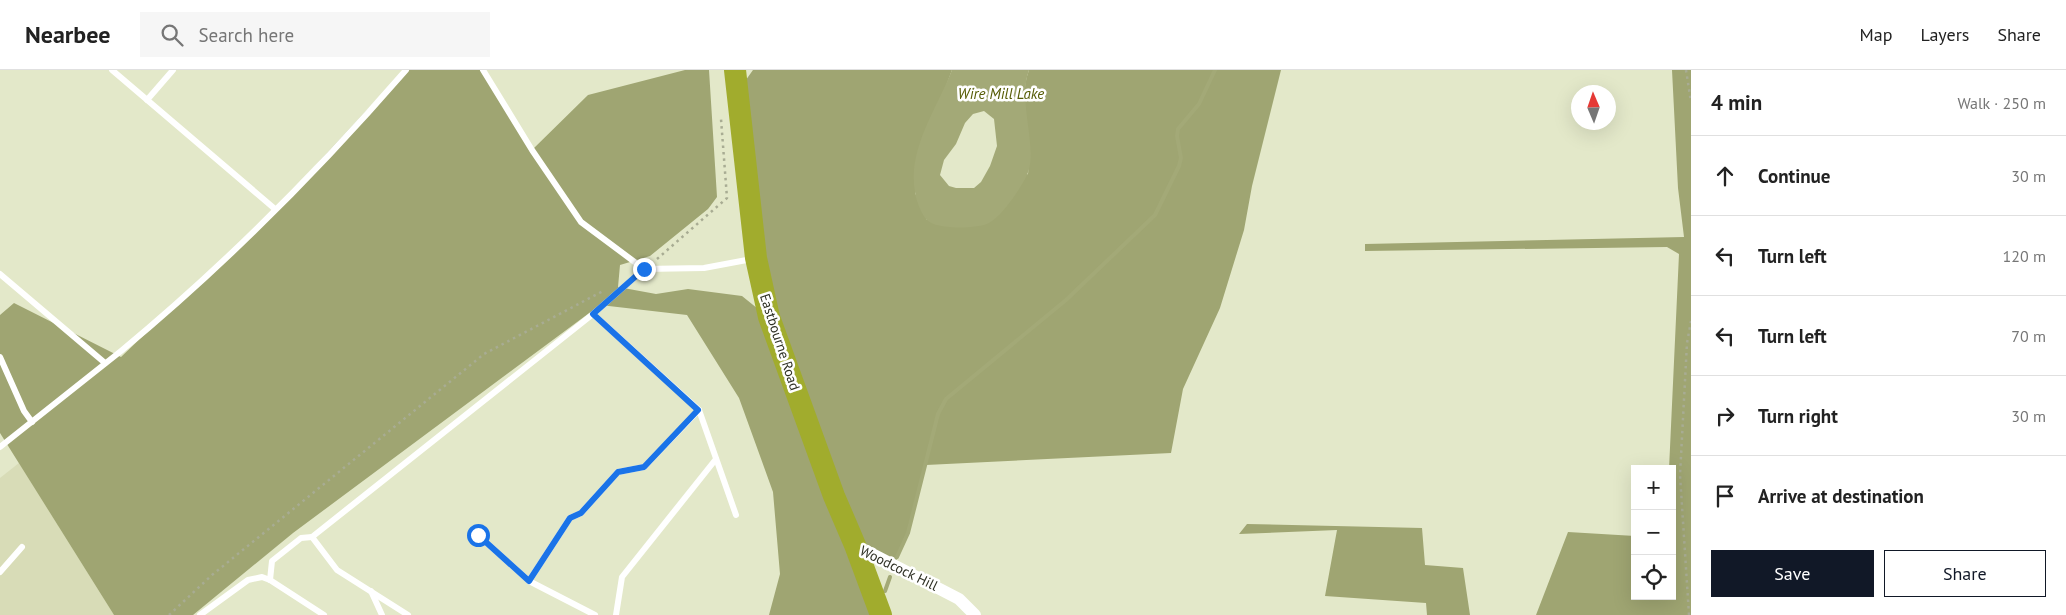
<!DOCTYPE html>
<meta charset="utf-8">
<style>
:root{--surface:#fff;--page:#f6f6f6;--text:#222;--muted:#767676;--line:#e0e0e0;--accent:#111827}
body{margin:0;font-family:"PT Sans",sans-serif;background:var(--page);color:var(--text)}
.controls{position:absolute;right:15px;bottom:15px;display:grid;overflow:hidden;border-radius:0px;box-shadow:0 5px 20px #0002}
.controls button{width:45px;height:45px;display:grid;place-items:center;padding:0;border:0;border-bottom:1px solid var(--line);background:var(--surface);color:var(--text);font:25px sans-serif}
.compass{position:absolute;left:1571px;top:15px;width:45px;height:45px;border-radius:50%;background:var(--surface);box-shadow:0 5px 20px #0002;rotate:358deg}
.stop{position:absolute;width:15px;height:15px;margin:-11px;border:4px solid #1a73e8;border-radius:50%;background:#fff}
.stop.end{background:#1a73e8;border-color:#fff;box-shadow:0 1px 5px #0008}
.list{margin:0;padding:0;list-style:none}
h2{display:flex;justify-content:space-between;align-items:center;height:65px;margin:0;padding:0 20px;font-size:21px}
h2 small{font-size:16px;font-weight:400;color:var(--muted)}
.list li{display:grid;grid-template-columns:32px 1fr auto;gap:15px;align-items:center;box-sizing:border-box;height:80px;padding:0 20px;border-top:1px solid var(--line)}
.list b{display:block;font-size:19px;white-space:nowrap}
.list em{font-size:16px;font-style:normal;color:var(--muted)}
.actions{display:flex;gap:10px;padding:15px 20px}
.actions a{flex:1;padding:11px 0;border:1px solid var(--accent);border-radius:0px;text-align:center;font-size:18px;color:var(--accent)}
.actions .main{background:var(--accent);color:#fff}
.icon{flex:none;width:28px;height:28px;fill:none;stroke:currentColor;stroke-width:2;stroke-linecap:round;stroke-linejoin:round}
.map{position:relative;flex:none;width:1691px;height:545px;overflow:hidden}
header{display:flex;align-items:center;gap:30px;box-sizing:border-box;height:70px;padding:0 25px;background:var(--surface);border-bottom:1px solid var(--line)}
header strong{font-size:24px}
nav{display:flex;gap:28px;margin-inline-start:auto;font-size:18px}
.search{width:350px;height:45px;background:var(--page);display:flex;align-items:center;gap:12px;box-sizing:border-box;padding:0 18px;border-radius:0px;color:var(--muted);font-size:19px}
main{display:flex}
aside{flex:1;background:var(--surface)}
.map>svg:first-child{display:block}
</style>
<header>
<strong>Nearbee</strong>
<div class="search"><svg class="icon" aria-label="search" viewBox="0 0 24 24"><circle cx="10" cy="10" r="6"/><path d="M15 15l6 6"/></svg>Search here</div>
<nav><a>Map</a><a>Layers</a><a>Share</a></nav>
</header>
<main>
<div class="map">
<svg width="1691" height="545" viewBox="0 0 1691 545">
<rect width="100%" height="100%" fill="#e3e8c9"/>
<polygon fill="#d8dcb7" points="19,393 114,545 0,545 0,408"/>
<g fill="#9fa572">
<path d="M404,0h79l49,80 56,-55 97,-25h24l8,127 -9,12 -58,47 -30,9 -2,22 38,7 32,-5 54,7 26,21 -30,-226 15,-21h199l-8,21 -29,102 12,27 101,-46c5,-33 -11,-73 1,-104h252l-29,116 -8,44 -24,78 -37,81 -12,64 -245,12 -18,68 -14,33 -38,-20 20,69h-107l11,-41 -7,-82 -34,-94 -52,-83 -87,-10 -307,228 -100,82h-79l-114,-182v-118l14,-12 107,54 154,-148z"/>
<polygon points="1672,0 1691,0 1691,545 1536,545 1568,462 1635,466 1635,526 1672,526 1672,399 1669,399 1679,184 1667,177 1365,181 1365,174 1684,167 1678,118"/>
<polygon points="1247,454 1422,458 1425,495 1463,498 1470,545 1427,545 1426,533 1325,526 1337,460 1239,464"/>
</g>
<path fill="#a3a977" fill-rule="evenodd" d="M952,0h77c-12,32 10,79 -2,105 -6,13 -25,41 -38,48 -11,6 -53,7 -62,-3 -6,-6 -11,-20 -12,-28 -8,-42 22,-84 37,-122zM984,41l10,8 3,27 -7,20 -9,16 -7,6h-18l-7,-2 -9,-11 4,-15 12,-16 9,-21 8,-9z"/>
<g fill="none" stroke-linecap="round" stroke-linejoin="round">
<g stroke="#a3a977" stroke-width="4">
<polyline points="897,487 908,463 938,344 946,329 1066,230 1155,145 1179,96 1181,88 1177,66 1178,59 1199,34 1215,0"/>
<polyline points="885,521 890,507"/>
</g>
<g stroke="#a8ac93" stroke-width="2.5" stroke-dasharray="2.5 4" stroke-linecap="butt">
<polyline points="1686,0 1691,32"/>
<polyline points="657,189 727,128 721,49 723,49"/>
<polyline points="169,545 212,505 484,284 603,221"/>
<polyline points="1689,545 1680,405 1687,273 1691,251"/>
</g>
<g stroke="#fff" stroke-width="6">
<polyline points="112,0 275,139"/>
<polyline points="483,0 532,80 581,152 644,199 704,198 752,189"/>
<polyline points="147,30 173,0"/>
<polyline points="644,199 593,244 699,340 736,445"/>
<polyline points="0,204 105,293"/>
<polyline points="0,287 24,341 32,352"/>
<path d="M0,377c40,-32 81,-64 121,-96 103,-85 198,-181 285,-281"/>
<polyline points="478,465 529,511"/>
<polyline points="0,502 22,477"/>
<polyline points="270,510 272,491 301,468 312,467"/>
<polyline points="371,521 382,545"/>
<polyline points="200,545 248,510 262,507 270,510 324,545"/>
<polyline points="408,545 337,500 312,467 593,244"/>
<polyline points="595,545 529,511 570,448 581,443 618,402 644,397 699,340"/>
<polyline points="616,545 622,507 716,389"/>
</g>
<polyline stroke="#fff" stroke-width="12" points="855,475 959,529 975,545"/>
<polyline stroke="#a1ac2d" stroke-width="22" points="735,0 756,188 769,247 834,426 855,475 881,545"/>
</g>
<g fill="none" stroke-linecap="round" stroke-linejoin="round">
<polyline stroke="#1a73e8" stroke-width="6" points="478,465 529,511 570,448 581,443 618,402 644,397 698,340 593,244 644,199"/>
</g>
<g text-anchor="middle" stroke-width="5" stroke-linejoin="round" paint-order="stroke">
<g font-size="14" fill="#2f3125" stroke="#fff">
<text transform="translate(780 272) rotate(72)" y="5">Eastbourne Road</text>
<text transform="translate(899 498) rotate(26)" y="5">Woodcock Hill</text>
</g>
<g font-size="15" font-style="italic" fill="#565c05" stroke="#fff">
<text x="1001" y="29">Wire Mill Lake</text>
</g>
</g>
</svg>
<div class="controls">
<button>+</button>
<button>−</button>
<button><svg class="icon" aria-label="locate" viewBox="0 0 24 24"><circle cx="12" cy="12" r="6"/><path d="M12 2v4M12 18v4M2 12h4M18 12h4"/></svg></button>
</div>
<svg class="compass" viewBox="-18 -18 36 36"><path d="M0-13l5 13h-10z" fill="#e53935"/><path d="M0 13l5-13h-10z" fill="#767676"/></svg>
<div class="stop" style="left:478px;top:465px"></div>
<div class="stop end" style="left:644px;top:199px"></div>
</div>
<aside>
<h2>4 min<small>Walk · 250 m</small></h2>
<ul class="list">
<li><svg class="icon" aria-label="ahead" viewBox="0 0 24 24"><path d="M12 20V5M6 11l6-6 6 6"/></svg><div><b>Continue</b></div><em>30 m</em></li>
<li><svg class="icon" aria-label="left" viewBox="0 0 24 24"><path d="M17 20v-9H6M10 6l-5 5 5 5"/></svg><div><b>Turn left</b></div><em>120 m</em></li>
<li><svg class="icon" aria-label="left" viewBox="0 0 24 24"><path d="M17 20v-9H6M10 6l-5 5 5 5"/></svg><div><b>Turn left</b></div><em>70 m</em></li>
<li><svg class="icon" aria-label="right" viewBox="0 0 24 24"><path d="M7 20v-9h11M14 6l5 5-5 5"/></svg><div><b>Turn right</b></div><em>30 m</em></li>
<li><svg class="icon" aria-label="arrive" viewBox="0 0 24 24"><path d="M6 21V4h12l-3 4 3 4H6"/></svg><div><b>Arrive at destination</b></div></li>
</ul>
<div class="actions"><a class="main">Save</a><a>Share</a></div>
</aside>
</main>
